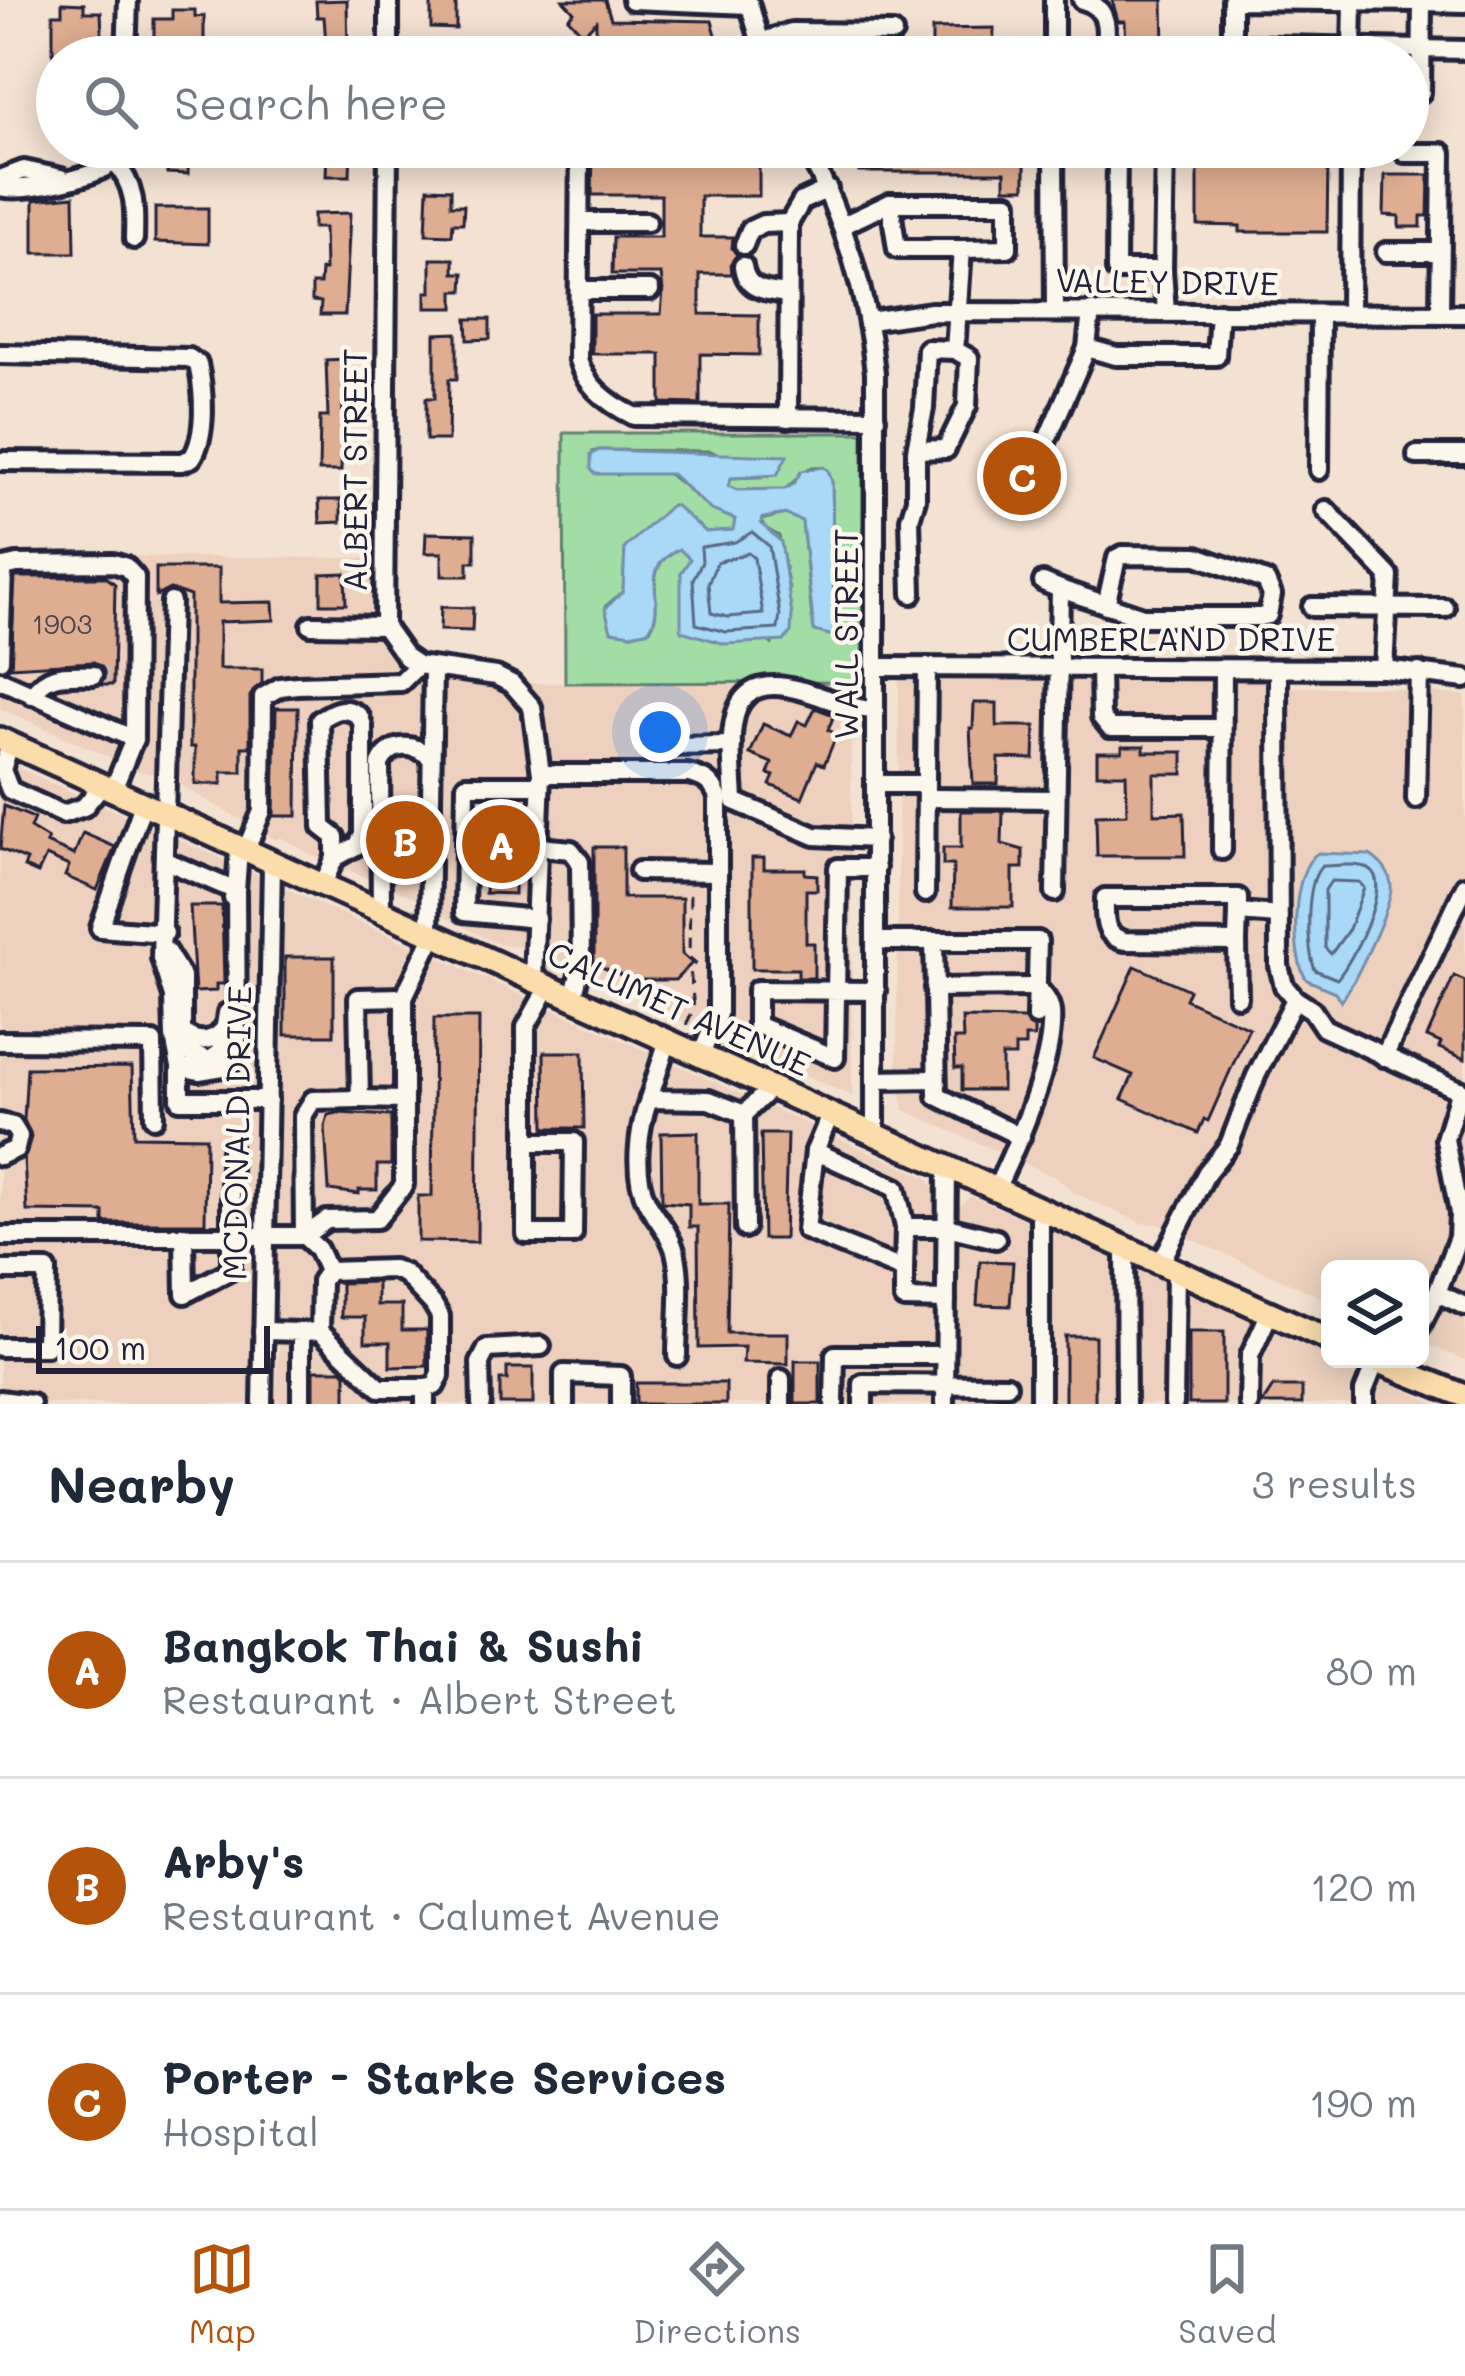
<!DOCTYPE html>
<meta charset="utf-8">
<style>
:root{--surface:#fff;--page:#f6f6f7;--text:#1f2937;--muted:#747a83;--line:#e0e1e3;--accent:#b45309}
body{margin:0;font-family:Mali,sans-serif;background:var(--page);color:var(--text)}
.controls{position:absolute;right:36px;bottom:36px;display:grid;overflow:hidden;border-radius:18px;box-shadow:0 6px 30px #0003}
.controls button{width:108px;height:108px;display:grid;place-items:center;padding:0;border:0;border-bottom:3px solid var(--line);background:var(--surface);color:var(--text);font:60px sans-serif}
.scale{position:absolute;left:36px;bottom:30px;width:234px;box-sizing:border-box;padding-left:12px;border:6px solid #22223b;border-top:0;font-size:33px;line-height:42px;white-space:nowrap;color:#22223b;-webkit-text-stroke:9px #fbf7ec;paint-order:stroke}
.you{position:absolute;left:660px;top:732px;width:42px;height:42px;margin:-30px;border:9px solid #fff;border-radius:50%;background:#1a73e8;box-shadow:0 0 0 18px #1a73e833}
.badge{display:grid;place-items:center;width:78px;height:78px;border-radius:50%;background:var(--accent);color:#fff;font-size:39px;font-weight:700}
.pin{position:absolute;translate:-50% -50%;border:6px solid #fff;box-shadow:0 3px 12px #0006}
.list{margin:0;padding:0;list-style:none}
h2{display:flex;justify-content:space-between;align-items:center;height:156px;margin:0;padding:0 48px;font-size:51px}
h2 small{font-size:39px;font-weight:400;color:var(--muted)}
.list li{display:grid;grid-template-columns:78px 1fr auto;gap:36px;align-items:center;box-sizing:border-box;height:216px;padding:0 48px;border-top:3px solid var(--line)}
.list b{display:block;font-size:45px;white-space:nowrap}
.list p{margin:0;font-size:39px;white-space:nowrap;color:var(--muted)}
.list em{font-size:39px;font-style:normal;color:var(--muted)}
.icon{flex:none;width:66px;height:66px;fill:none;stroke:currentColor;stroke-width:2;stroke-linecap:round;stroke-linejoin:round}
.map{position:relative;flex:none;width:1465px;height:1404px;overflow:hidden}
.search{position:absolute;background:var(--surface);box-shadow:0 6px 30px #0003;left:36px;right:36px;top:36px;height:132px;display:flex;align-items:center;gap:30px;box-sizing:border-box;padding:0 42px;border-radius:66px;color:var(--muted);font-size:45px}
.sheet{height:804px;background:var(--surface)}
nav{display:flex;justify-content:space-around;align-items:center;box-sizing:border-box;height:168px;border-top:3px solid var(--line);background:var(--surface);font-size:33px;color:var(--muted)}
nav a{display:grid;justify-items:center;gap:6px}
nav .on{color:var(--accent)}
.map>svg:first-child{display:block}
</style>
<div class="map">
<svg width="1465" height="1404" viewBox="0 0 1465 1404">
<rect width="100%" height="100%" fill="#f3e1d1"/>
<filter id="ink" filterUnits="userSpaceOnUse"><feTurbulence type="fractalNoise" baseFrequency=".00833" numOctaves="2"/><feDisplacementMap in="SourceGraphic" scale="24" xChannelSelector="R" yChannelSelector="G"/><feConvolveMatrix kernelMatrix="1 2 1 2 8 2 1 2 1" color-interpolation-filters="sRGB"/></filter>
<g filter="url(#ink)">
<g fill="#edd1be">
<polygon points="0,556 374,558 376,621 395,658 408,669 425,675 499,686 515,701 529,725 533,766 527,933 523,947 498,944 437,913 437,907 314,856 282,838 275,839 164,776 142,772 0,708"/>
<polygon points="911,677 1260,679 1267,687 1375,687 1465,696 1465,1360 1420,1341 1420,1269 1330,1269 1330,1301 1158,1224 1142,1223 1074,1193 1057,1178 904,1110 897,1070 899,678"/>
<polygon points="851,682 852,1096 679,1020 641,996 588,981 565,967 555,975 546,972 543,965 547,742 539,706 524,683"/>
<polygon points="0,760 258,875 252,1404 0,1404"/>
<polygon points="282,887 928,1178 936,1192 936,1404 275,1404 279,1346 276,1297"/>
<polygon points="971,1196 1300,1341 1330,1355 1330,1359 1339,1359 1436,1404 958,1404 959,1206"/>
</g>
<path fill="#a1dda4" stroke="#628070" stroke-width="3" fill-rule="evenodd" d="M564,433h299l-1,249 -297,1zM599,450l112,1 47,26 -27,1 -3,8 9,4 48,-1c16,-10 20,-30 43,-19l4,12 2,153 -22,-17 -10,-97 -17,-7 -24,6 4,8 14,8 10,54 -17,54 -86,-76 4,-9 -10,-11c-44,22 -12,51 -30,82l-19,4 -25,-28 17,-15 2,-42 47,-44 34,27 28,-2 1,-11c-6,-3 -13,-4 -19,-8 -39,-22 -42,-55 -99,-36l-24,-23z"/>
<g fill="#aad8f7" stroke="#748fac" stroke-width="3">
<path d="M599,450l188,6 -10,19 -46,3 -3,8 9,4 48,-1 9,-5 7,-13 22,-4 5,3 4,12 2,154 -20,-5 -12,-110 -17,-7 -22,4 -2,5 20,19 11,73 -1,17 -7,9 -59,3 -44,-13v-58l9,-14 -11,-10c-44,21 -10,50 -30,81l-18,4 -20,-3 -6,-22 18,-18 2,-43 44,-41 6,-2 31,27 27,-2 2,-11 -24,-9 -39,-36h-77l-4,-5v-14z"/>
<path d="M1318,853l52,2c11,8 20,16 21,31 2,20 -37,97 -50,116l-6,-10 -28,-12c-17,-22 -16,-112 11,-127z"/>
</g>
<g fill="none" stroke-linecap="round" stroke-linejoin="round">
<g stroke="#586b86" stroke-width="3">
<polygon points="752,532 769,546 780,615 778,629 726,632 696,624 693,579 702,562 701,547 735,542"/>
<polygon points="748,553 754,558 763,614 728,617 711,613 708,584 717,562"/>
<path d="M1322,866c13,0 35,-4 47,3 25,14 -18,94 -32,110l-22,-9c-9,-22 -10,-88 7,-104z"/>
<polygon points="1331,881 1359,882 1364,888 1349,929 1331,954 1325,948 1325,890"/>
</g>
</g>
<g fill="#dfad91" stroke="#22223b" stroke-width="3">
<polygon points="347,0 348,57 327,57 324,17 317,17 316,1"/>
<polygon points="431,0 456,0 456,29 431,28"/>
<polygon points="563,0 605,0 611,19 712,21 719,45 706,57 688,57 677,46 665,57 647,57 636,45 623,57 606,57 596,46 596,21 583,34 568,18 574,12"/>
<polygon points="1112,0 1163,0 1164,50 1126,50 1125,21 1118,21"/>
<polygon points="62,3 84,4 84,12 101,12 103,57 53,57 53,14 62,14"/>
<polygon points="172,10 195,10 195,17 204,16 204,57 154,57 154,19 172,19"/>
<polygon points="994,28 993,57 932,57 932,29"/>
<polygon points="151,147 189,147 188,174 167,173 167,163 151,163"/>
<polygon points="327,147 351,147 350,176 326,176"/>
<polygon points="661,147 700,147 700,156 759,156 759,196 700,196 700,237 733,237 732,248 737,255 731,263 732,274 700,274 700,314 759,315 759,355 700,354 700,404 661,403 661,354 592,354 592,314 661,314 663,291 661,274 612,274 613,237 661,237 661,195 592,195 593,155 661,156"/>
<polygon points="859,147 1025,147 1025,188 1005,188 1005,172 859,172"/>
<polygon points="1198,162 1328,162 1327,232 1240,232 1240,226 1198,225"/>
<polygon points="1385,175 1429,175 1428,216 1421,216 1421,227 1399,227 1399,216 1384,215"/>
<polygon points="428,188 451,189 451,205 464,205 463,223 453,223 452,235 426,234"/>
<polygon points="74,196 75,253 34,253 34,200"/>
<polygon points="155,208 208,208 208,244 155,242"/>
<polygon points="350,213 345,315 320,315 321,302 312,301 312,284 320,284 321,270 325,270 324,228 313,228 313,214"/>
<polygon points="431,259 454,259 454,273 464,273 463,291 454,291 454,308 426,308 426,292 431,292"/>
<polygon points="467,319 490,319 490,339 468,340"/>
<polygon points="457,333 457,379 449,379 448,440 426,440 426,398 435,398 435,334"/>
<polygon points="344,359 341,471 319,471 320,417 328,417 326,360"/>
<polygon points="319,500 341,500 341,522 320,523"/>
<polygon points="426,533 475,534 475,562 468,562 468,576 442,576 442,553 425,553"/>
<polygon points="156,568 219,568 219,603 273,602 274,620 219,622 219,669 262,669 262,683 250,696 250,747 242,747 242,772 222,772 222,784 195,784 195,747 190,747 190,596 170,589 156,596"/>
<polygon points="345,573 346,604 321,604 321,574"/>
<polygon points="15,577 106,577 115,584 113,685 100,685 105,670 94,662 11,667"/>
<polygon points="441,607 473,608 472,631 440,630"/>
<polygon points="974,703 997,703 997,726 1035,726 1034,759 999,758 998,784 973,784 970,728 973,728"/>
<polygon points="276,708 298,708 297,816 274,816"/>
<polygon points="815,708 834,715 828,730 837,734 824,765 817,762 802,798 770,785 774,776 768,774 772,763 750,754 763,724 791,736 798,721 807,725"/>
<polygon points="1122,746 1144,746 1144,752 1183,752 1183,774 1154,774 1154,814 1184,813 1185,856 1097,856 1096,815 1127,814 1126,774 1097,774 1097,752 1122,752"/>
<polygon points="488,798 516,798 514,894 485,893"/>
<polygon points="4,806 34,818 30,828 48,839 46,843 74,855 83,833 115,847 97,890 65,876 69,866 46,856 38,873 24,867 27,860 0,849"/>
<polygon points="961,811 1003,811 1002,844 1023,850 1023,868 1013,868 1013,907 952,907 953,865 943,865 943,848 961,848"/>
<polygon points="393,817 418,817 417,862 393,862"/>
<polygon points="594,847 623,847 623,898 682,898 682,954 692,963 675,980 634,980 594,964"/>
<polygon points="752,858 764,858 764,869 805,869 805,874 817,875 817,890 806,890 806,943 814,943 814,978 798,978 798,969 752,969"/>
<polygon points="190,906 222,906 224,984 216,984 216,991 195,992"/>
<rect x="285" y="957" width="49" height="78"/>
<polygon points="1135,966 1189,990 1185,999 1249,1028 1208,1121 1204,1119 1198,1133 1122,1099 1133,1075 1094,1058"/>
<polygon points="1454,976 1465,981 1465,1059 1439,1048 1441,1043 1427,1037"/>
<polygon points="434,1018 479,1018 477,1242 418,1241 418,1196 432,1196"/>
<polygon points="962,1018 1024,1019 1034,1028 1034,1037 1025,1037 1025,1046 1015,1046 1015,1056 1002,1056 1002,1090 962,1090 962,1068 955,1068 954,1039 963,1039"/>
<polygon points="544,1052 583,1052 584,1128 545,1128"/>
<polygon points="132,1067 134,1136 206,1137 205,1223 104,1223 104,1212 27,1211 24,1159 31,1137 24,1120 27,1068"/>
<polygon points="338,1113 391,1116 391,1165 377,1165 377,1190 359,1190 359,1194 329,1190 325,1127 328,1115"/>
<polygon points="698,1132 698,1204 729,1204 727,1333 788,1333 788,1364 743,1363 744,1347 699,1348 698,1227 689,1227 689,1204 662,1202 661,1133"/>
<polygon points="761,1134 787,1134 784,1239 763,1239"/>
<polygon points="980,1261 1013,1262 1010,1306 977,1305"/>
<polygon points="377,1282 377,1305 402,1305 402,1330 427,1330 427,1366 390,1367 390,1342 365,1342 365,1317 341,1317 341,1283"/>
<rect x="1189" y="1332" width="35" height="72"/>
<rect x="1065" y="1336" width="30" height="68"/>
<rect x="795" y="1361" width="25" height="43"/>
<polygon points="507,1368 533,1368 533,1404 500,1404 500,1380 507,1380"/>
<polygon points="314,1370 343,1370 346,1374 346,1404 314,1404"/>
<rect x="636" y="1383" width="90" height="21"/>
<polygon points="1273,1387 1302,1387 1302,1404 1262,1404"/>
</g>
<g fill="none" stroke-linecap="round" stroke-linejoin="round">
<polyline stroke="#c9bbb3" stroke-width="16" stroke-dasharray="16 8" stroke-linecap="butt" points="93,675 113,675"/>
<g stroke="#22223b" stroke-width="26">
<g id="minor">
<polyline points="632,0 749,5"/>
<polyline points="748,0 765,57"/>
<polyline points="1054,0 1054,57"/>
<path d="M1082,0c29,7 25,33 22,57"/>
<polyline points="1422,2 1465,3"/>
<polyline points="760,42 792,32 893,33"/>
<polyline points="1232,45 1465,50"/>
<polyline points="1352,55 1353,1"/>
<polyline points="126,57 128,0"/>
<polyline points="389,57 389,0"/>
<polyline points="1232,57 1232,0 1422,2 1421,92 1408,92"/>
<polyline points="388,147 384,626 406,657 418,665 496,676 512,684 532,707 541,774 533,981"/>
<path d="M580,147l-2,213c8,27 31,44 56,56l242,2"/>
<path d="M806,147c38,73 61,144 69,226v761"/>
<polyline points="1054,147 1055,311"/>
<polyline points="1117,147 1116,270 1163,270"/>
<polyline points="1165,147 1163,270 1166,312"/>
<polyline points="1405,153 1442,153 1440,314"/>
<path d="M114,162c22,23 21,47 20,77"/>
<polyline points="0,179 24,170 61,178"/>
<path d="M0,187c22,6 94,-9 112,-24 4,-4 8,-11 11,-16"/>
<polyline points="890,203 897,249 962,249"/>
<polyline points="580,222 647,222"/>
<polyline points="843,225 890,203 1008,203 1008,248 962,249 955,350"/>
<polyline points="744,245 750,230 763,224 789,223"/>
<polyline points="1386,252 1440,252"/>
<path d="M743,266c3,25 23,25 45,28"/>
<polyline points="579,290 650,290"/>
<polyline points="1091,311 1087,348 1116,356 1216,356 1219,312"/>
<polyline points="1350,314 1351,147"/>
<polyline points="870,321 931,312 1465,314"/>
<path d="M0,354l189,4 9,6c6,27 9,71 -6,94l-10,4 -182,-1"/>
<polyline points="788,418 789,223 802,201 828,189"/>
<polyline points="1042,451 1087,348"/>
<polyline points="1417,455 1465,455"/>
<polyline points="1319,470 1320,314"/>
<polyline points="1326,510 1389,576 1384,669"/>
<polyline points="0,568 17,564 113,563 126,567 135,577 134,739 113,790"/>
<polyline points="1043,582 1060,589"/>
<polyline points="912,594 910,519 916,499 916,450 946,449 967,406 969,358 955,350 927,349 924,408 916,450"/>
<polyline points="171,602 161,958 173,997 174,1037 180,1067 199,1071 229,1066 237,1054 236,891 239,849"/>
<polyline points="1312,607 1445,608"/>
<polyline points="311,625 384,626"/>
<polyline points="0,660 3,567"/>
<polyline points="876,667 1384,669 1465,679"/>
<polyline points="1100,670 1101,717 1110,728 1222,728"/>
<polyline points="0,680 134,739"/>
<path d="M32,695c16,-24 34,-20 61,-20"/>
<path d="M875,710c-26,-1 -47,-12 -72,-19 -87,-26 -71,55 -69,110l81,35 61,3"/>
<polyline points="10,744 2,770 10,790 63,814 84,807 102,785"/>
<polyline points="664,746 732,745"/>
<path d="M541,774h147c16,3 24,8 30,23v217l-17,41"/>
<polyline points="876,784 926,784"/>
<polyline points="926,798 1056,799"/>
<polyline points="1416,799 1419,672"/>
<polyline points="143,804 100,928 165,933"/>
<polyline points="539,847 571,850 580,862 581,966 573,999"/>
<polyline points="1222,850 1223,671"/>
<polyline points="245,852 262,811 263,697 280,687 297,685 401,682 418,665"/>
<polyline points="166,861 236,891 233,898"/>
<polyline points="639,871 718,872"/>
<path d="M322,886l13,-28v-21l-13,-10 -2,-107c13,-9 26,-16 40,-3l3,9v108l-5,11 -23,13"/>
<polyline points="1055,892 1060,589 1143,617 1259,617 1268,615 1272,595 1266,581 1197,556 1123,555 1117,558 1106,605"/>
<polyline points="925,893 927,667"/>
<path d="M381,912l-1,-148c10,-22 34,-22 51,-6"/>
<path d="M1238,912l-1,30 -112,-1c-23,-5 -20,-24 -20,-43h133v14l40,3"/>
<polyline points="536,919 464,912 466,785 540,785"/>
<polyline points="429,934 433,669"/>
<polyline points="876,941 1038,941 1036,1016"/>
<polyline points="934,941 937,1096 1021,1137"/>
<polyline points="1237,942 1238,997"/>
<polyline points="166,951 182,977 182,1031 192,1054 210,1060 221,1052 227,1013"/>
<polyline points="934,988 1037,987"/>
<polyline points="876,991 757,990 757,1025 835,1058 838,868 876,868"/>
<polyline points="1295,999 1312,1010 1324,1028 1465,1093"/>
<path d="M182,1031c15,15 33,11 44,-5"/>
<polyline points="668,1040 649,1099 709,1100 744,1114 772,1087"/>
<polyline points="0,1041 153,1042 154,1118"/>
<polyline points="1384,1057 1465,886"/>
<polyline points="180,1067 180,1100 268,1100"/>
<polyline points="876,1080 935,1079"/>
<polyline points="360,1099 403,1100"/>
<path d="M649,1099c-10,29 -17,74 -2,103 9,17 22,29 28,49 8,31 2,72 2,105"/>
<polyline points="831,1113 815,1151 806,1230 904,1270 905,1227 947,1227 996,1239"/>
<polyline points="744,1114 745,1228"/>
<polyline points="0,1123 13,1126 19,1136 16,1149 0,1156"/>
<polyline points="526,1142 574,1142 573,1234 526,1234 526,1027 548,987"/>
<polyline points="815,1151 896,1188 905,1227"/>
<path d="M996,1189c21,-44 59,-128 55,-177 -1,-10 -7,-17 -14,-24"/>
<polyline points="184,1235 185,1294 231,1270 231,1150"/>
<polyline points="0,1236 304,1236 327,1220 377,1219 404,1185 404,997 433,936"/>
<polyline points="1125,1247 1126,1404"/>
<polyline points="1161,1262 1207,1172 1229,1145 1256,1076 1295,999 1284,986 1279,966 1278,671"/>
<polyline points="0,1270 47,1270 46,1347 0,1347"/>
<polyline points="904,1270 904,1299 946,1300"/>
<polyline points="328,1271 318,1249 304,1236 303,1116 313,1100 360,1099 358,998 404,997"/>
<polyline points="1437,1293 1465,1306"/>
<polyline points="1420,1327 1437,1293 1458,1237 1459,1213 1445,1139 1460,1090"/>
<polyline points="263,1331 301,1332 301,1404"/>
<polyline points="320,1331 321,1281 328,1271 393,1269 405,1274 433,1304 440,1316 440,1376 435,1386 425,1388"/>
<polyline points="301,1332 320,1331 380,1388 425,1388 425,1404"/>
<polyline points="781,1379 781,1404"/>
<polyline points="0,1400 31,1404"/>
<polyline points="262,1404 272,864"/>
<polyline points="481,1404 480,1363 487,1349 541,1346"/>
<polyline points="564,1404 564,1374 621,1376 621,1404"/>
<polyline points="834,1404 835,1355 945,1355"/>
<polyline points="863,1404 863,1384 1007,1385"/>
<polyline points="945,1404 947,1166"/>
<polyline points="1040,1404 1040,1209"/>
<polyline points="1174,1404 1176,1269"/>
<polyline points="1249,1404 1250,1356 1270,1312"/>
<polyline points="1364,1404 1364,1391 1376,1361"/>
</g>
</g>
<g stroke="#22223b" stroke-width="30">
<g id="major">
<polyline points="0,739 1330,1340"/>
<polyline points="1372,1359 1465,1396"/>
</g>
</g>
<polyline stroke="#22223b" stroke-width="3" stroke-dasharray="12 9" stroke-linecap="butt" points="686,1025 694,1009 690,969 696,963 689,957 690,891"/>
<use href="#minor" stroke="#fbf7ec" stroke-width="16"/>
<use href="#major" stroke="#fbddab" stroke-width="21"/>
</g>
</g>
<g text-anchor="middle" stroke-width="9" stroke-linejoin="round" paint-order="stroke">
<g font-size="27" fill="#514550">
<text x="62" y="634">1903</text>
</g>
<g font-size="33" fill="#22223b" stroke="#fbf7ec">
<text transform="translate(1167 282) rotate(1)" y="12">VALLEY DRIVE</text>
<text transform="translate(355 470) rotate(-90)" y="12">ALBERT STREET</text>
<text transform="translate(846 634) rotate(-90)" y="12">WALL STREET</text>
<text x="1171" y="651">CUMBERLAND DRIVE</text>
<text transform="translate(679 1009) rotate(24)" y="12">CALUMET AVENUE</text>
<text transform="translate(237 1133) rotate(-89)" y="12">MCDONALD DRIVE</text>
</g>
</g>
</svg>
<div class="controls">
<button><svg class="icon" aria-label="layers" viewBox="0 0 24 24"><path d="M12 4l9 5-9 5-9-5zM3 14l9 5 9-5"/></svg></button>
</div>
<div class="scale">100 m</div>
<div class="you"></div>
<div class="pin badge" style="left:501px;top:844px">A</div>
<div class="pin badge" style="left:405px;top:840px">B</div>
<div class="pin badge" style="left:1022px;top:476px">C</div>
<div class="search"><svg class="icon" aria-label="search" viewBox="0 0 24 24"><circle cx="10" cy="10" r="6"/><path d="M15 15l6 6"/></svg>Search here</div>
</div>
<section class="sheet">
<h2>Nearby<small>3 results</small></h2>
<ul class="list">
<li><span class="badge">A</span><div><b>Bangkok Thai &amp; Sushi</b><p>Restaurant · Albert Street</p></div><em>80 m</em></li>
<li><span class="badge">B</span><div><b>Arby's</b><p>Restaurant · Calumet Avenue</p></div><em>120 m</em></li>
<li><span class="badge">C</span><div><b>Porter - Starke Services</b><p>Hospital</p></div><em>190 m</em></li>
</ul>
</section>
<nav>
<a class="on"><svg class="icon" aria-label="map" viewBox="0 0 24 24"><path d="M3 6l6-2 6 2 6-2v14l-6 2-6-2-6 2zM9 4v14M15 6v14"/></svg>Map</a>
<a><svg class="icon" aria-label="directions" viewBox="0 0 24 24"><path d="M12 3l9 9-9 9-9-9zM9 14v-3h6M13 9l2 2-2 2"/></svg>Directions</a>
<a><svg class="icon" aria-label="saved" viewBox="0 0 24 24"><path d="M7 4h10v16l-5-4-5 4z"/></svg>Saved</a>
</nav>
